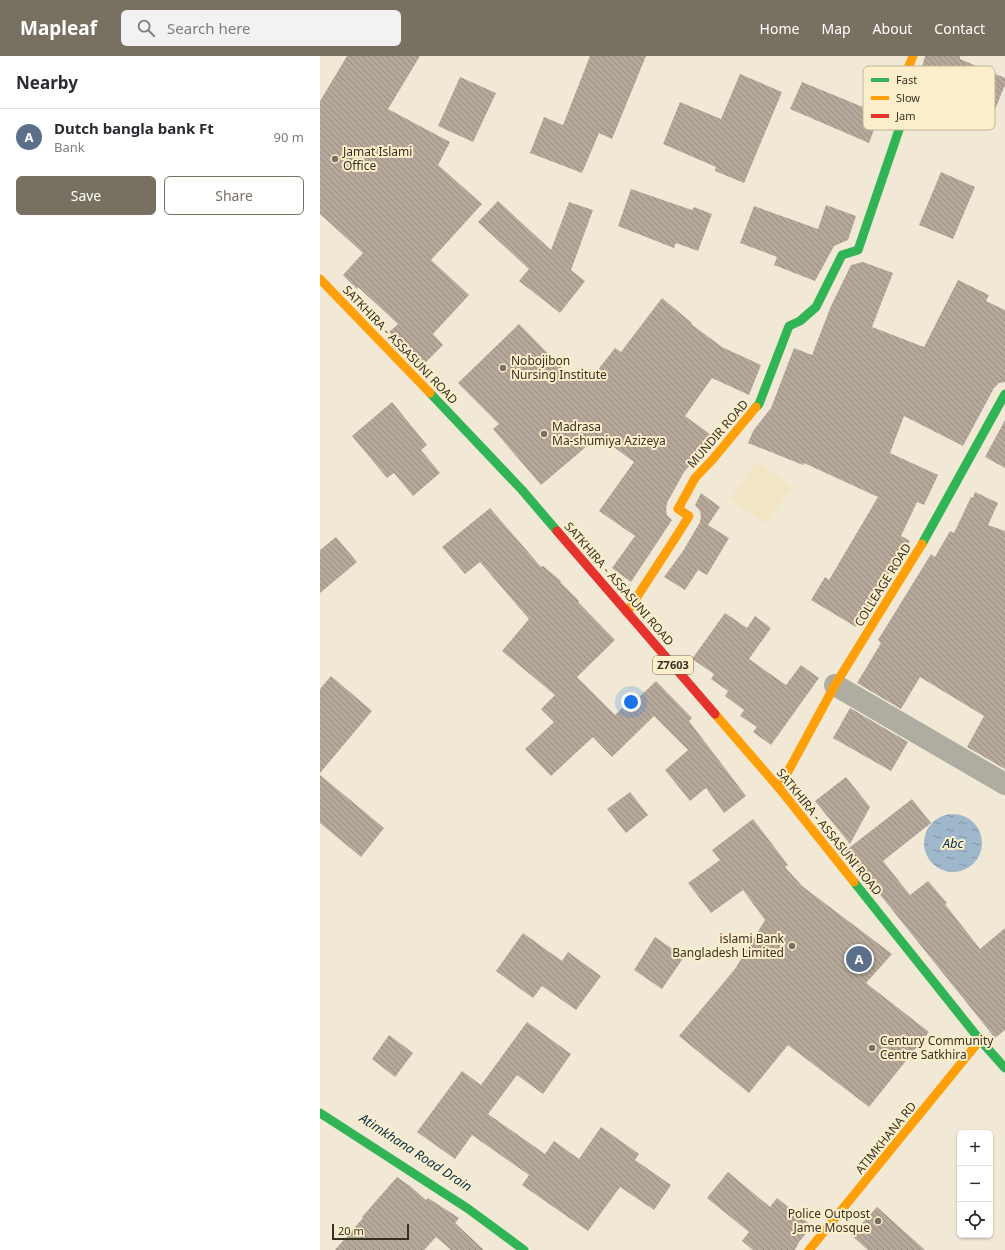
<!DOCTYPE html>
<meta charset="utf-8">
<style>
:root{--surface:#fff;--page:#f2f2f3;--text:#2b2b33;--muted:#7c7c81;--line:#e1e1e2;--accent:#787161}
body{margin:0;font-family:"Noto Sans",sans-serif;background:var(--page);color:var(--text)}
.controls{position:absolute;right:12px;bottom:12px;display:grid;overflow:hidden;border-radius:6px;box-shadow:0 1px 3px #0004}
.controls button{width:36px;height:36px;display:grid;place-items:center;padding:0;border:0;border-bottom:1px solid var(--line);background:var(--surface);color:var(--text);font:20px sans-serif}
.scale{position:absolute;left:12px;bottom:10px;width:77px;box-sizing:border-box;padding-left:4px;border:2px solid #373123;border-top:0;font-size:11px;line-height:14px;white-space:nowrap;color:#373123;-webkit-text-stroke:3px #fceeca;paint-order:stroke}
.you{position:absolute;left:311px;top:646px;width:14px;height:14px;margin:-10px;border:3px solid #fff;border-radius:50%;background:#1a73e8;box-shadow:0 0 0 6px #1a73e833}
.badge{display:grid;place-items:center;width:26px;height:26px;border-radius:50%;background:var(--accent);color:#fff;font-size:13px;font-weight:700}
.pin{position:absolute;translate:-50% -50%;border:2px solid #fff;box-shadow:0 1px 4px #0006}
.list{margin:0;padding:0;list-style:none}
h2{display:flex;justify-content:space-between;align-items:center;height:52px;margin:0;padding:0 16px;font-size:17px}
h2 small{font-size:13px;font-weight:400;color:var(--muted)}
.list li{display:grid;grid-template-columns:26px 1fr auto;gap:12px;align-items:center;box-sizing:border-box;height:56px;padding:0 16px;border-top:1px solid var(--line)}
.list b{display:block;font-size:15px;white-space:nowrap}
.list p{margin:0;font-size:13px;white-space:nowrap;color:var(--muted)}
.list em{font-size:13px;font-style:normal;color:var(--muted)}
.actions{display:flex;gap:8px;padding:12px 16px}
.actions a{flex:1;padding:9px 0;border:1px solid var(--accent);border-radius:6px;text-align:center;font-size:14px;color:var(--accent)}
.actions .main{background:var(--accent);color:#fff}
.icon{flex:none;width:22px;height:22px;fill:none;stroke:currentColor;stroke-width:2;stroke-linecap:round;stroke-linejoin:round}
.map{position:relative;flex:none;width:685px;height:1194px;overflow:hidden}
header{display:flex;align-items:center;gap:24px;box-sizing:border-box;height:56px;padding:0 20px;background:var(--accent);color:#fff}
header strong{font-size:19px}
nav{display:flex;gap:22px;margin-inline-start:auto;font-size:14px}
.search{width:280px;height:36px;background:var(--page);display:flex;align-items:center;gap:10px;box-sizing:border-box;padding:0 14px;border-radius:6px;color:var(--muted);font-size:15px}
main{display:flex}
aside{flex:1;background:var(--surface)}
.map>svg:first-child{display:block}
</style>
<header>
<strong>Mapleaf</strong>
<div class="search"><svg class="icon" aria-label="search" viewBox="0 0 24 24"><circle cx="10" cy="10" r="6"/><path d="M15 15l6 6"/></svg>Search here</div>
<nav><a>Home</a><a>Map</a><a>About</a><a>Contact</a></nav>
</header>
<main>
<aside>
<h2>Nearby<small></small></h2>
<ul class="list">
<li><span class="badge" style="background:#5c6f8a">A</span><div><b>Dutch bangla bank Ft</b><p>Bank</p></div><em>90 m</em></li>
</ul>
<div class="actions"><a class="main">Save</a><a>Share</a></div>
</aside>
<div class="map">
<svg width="685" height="1194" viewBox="0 0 685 1194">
<defs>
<pattern id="water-ripples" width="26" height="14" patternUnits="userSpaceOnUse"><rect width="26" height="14" fill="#9eb7ca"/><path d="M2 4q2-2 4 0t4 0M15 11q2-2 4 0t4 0" fill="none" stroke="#8295a4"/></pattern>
<pattern id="building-back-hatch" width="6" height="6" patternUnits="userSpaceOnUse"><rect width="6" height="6" fill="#b6a99b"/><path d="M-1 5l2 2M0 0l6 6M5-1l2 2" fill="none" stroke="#958a7e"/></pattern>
</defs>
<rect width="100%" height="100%" fill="#f1e9d5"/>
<polygon fill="#f2e5c4" points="437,405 472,431 446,468 410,443"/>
<circle fill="url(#water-ripples)" cx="633" cy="787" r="29"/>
<g fill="url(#building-back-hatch)">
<polygon points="27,0 100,0 68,53 130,86 118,109 162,148 111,204 149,239 113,278 123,289 102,310 69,276 78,268 38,231 37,233 23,219 43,197 0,158 0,45"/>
<polygon points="270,0 326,0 292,83 279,77 262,117 210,97 224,61 243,69"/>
<polygon points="605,0 640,0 640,3 685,22 685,29 672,61 625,41 632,24 602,11"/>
<polygon points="420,18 462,36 424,127 395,115 396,111 343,88 360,46 401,63"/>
<polygon points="140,21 176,37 153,86 118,70"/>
<polygon points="482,26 560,58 549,87 470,53"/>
<polygon points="621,116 655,131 633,183 599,169"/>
<polygon points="311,133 372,154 374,151 392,158 378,195 356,187 354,192 298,170"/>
<polygon points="178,145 231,194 249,146 273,154 251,214 265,225 240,257 199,225 209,213 158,166"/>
<polygon points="506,149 536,160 528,184 514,190 495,225 454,209 457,201 420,187 434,150 498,173"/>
<polygon points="543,206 573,217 552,271 604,291 638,224 669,239 666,245 685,254 685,326 679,327 674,332 643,390 584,360 570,397 618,419 604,449 597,446 581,480 590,485 536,571 491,544 505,521 509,524 558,441 484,407 483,409 428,387 433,375 451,352 474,292 492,299 511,250 531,209"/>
<polygon points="342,242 372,267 371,268 402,291 441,309 429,339 392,322 365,360 394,381 364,416 347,447 346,453 347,459 352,464 311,526 292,512 315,480 279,455 314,406 279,380 221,429 173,373 179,368 138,327 199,268 253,323 262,311 273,320 295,292 301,296"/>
<polygon points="72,346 107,389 101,394 120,417 93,440 74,417 67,422 32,380"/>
<polygon points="685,364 685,412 665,401"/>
<polygon points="655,436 678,447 668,469 685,475 685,713 647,691 664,660 600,621 581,653 537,627 561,587 558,584 611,498 615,501 630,475 634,477 651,441 653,442"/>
<polygon points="381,437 400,451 388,469 409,482 387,519 378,514 365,534 344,521 363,495 380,466 381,460 380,455 375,449"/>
<polygon points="170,452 221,511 223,510 241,525 240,526 259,545 258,546 295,584 257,621 295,659 307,647 310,650 336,625 372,662 369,665 426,740 404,757 386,732 370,745 345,714 368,694 334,660 292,701 273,681 231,720 205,693 234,666 221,653 235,639 182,595 209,563 160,506 145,518 122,491"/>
<polygon points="16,481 37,506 0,537 0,494"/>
<polygon points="405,557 427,572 435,560 451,572 429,603 466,629 481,609 499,622 451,689 433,676 437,671 420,660 424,654 405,640 408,635 391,623 394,618 372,603"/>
<polygon points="11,620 52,655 0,717 0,633"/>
<polygon points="530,652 588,686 571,715 513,682"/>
<polygon points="0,719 64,772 41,801 0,767"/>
<polygon points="526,721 550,751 530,788 495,745"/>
<polygon points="310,736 328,759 306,777 287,753"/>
<polygon points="592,743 611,767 563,805 590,839 608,825 627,847 625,848 660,893 685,872 685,974 675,982 525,795"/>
<polygon points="433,763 468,809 465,811 482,830 572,898 546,927 609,976 549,1051 468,989 429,1037 359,980 415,913 445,864 423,834 391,857 368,827 400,804 392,794"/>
<polygon points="203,877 242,905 248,896 281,920 256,954 222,930 213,942 176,915"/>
<polygon points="335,881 364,901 342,933 314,914"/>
<polygon points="207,966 251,998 223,1038 197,1019 168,1058 225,1098 234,1085 259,1103 281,1071 319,1098 315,1104 351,1129 334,1154 300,1131 268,1175 202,1129 209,1119 152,1079 135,1103 97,1076 142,1015 161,1029"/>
<polygon points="69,979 93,997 75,1021 52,1003"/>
<polygon points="408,1116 450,1151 457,1142 492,1170 479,1186 475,1194 433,1194 422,1185 429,1176 387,1142"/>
<polygon points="77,1121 90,1130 106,1144 108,1142 139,1162 135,1167 164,1194 131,1194 116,1181 104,1194 15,1194 43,1162 42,1161"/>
<polygon points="557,1151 605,1194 548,1194 531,1179"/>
</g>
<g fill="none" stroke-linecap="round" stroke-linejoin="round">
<polyline stroke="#afaca2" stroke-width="22" points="515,629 685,728"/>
<g stroke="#30b455" stroke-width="9">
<polyline points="110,337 202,434 237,475"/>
<polyline points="436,351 439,348 469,270 480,265 496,251 522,199 538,194 583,62"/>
<polyline points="602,488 685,338"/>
<polyline points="534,826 660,984 685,1012"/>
<polyline points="0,1057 147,1152 204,1194"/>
</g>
<g stroke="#ff9f0a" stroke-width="9">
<polyline points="583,62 596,25 586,17 593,0"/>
<polyline points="0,223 110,337"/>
<path d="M307,557c20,-33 42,-64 62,-97l-11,-7 17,-31 18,-19 43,-52"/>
<polyline points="395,658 459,732 534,826"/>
<polyline points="459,732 515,629 602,488"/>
<polyline points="489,1194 660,984"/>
</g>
<polyline stroke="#e5322d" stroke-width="9" points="237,475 395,658"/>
</g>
<g fill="#787161" stroke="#fceeca" stroke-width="1.5">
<circle cx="15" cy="103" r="4"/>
<circle cx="183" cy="312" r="4"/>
<circle cx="224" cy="378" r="4"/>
<circle cx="472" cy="890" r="4"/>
<circle cx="552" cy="992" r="4"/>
<circle cx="558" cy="1165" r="4"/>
</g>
<g text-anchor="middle" stroke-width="4" stroke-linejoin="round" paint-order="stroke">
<rect fill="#fceeca" stroke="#726a55" stroke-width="1" x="333" y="600" width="40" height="18" rx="3"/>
<g font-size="11" font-weight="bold" fill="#373123">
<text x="353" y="613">Z7603</text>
</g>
<g font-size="12" fill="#373123" stroke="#fceeca" text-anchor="start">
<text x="23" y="100">Jamat Islami<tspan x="23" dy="14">Office</tspan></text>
<text x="191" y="309">Nobojibon<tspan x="191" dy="14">Nursing Institute</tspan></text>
<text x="232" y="375">Madrasa<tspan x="232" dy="14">Ma-shumiya Azizeya</tspan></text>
<text x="464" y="887" text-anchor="end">islami Bank<tspan x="464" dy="14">Bangladesh Limited</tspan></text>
<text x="560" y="989">Century Community<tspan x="560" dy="14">Centre Satkhira</tspan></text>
<text x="550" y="1162" text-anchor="end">Police Outpost<tspan x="550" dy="14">Jame Mosque</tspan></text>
</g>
<g font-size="12" fill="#373123" stroke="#fceeca">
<text transform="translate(80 289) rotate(46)" y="4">SATKHIRA - ASSASUNI ROAD</text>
<text transform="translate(398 378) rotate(-49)" y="4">MUNDIR ROAD</text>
<text transform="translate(299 528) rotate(49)" y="4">SATKHIRA - ASSASUNI ROAD</text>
<text transform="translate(563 529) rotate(-58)" y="4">COLLEAGE ROAD</text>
<text transform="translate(509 776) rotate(51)" y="4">SATKHIRA - ASSASUNI ROAD</text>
<text transform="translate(566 1082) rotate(-51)" y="4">ATIMKHANA RD</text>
</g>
<g font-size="13" font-style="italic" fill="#023053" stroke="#fceeca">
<text x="633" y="792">Abc</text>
<text transform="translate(96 1096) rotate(33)" y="5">Atimkhana Road Drain</text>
</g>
</g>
<rect x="543" y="10" width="132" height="64" rx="6" fill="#fceeca" stroke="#c1b598" stroke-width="1"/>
<rect x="551" y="22" width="18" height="4" fill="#30b455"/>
<rect x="551" y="40" width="18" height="4" fill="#ff9f0a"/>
<rect x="551" y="58" width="18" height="4" fill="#e5322d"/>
<g font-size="11" fill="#373123">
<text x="576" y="28">Fast</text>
<text x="576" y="46">Slow</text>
<text x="576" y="64">Jam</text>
</g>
</svg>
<div class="controls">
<button>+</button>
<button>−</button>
<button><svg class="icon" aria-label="locate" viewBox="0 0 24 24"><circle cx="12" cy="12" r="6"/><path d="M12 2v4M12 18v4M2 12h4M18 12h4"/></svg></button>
</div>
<div class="scale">20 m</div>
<div class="you"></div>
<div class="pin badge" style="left:539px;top:903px;background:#5c6f8a">A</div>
</div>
</main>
